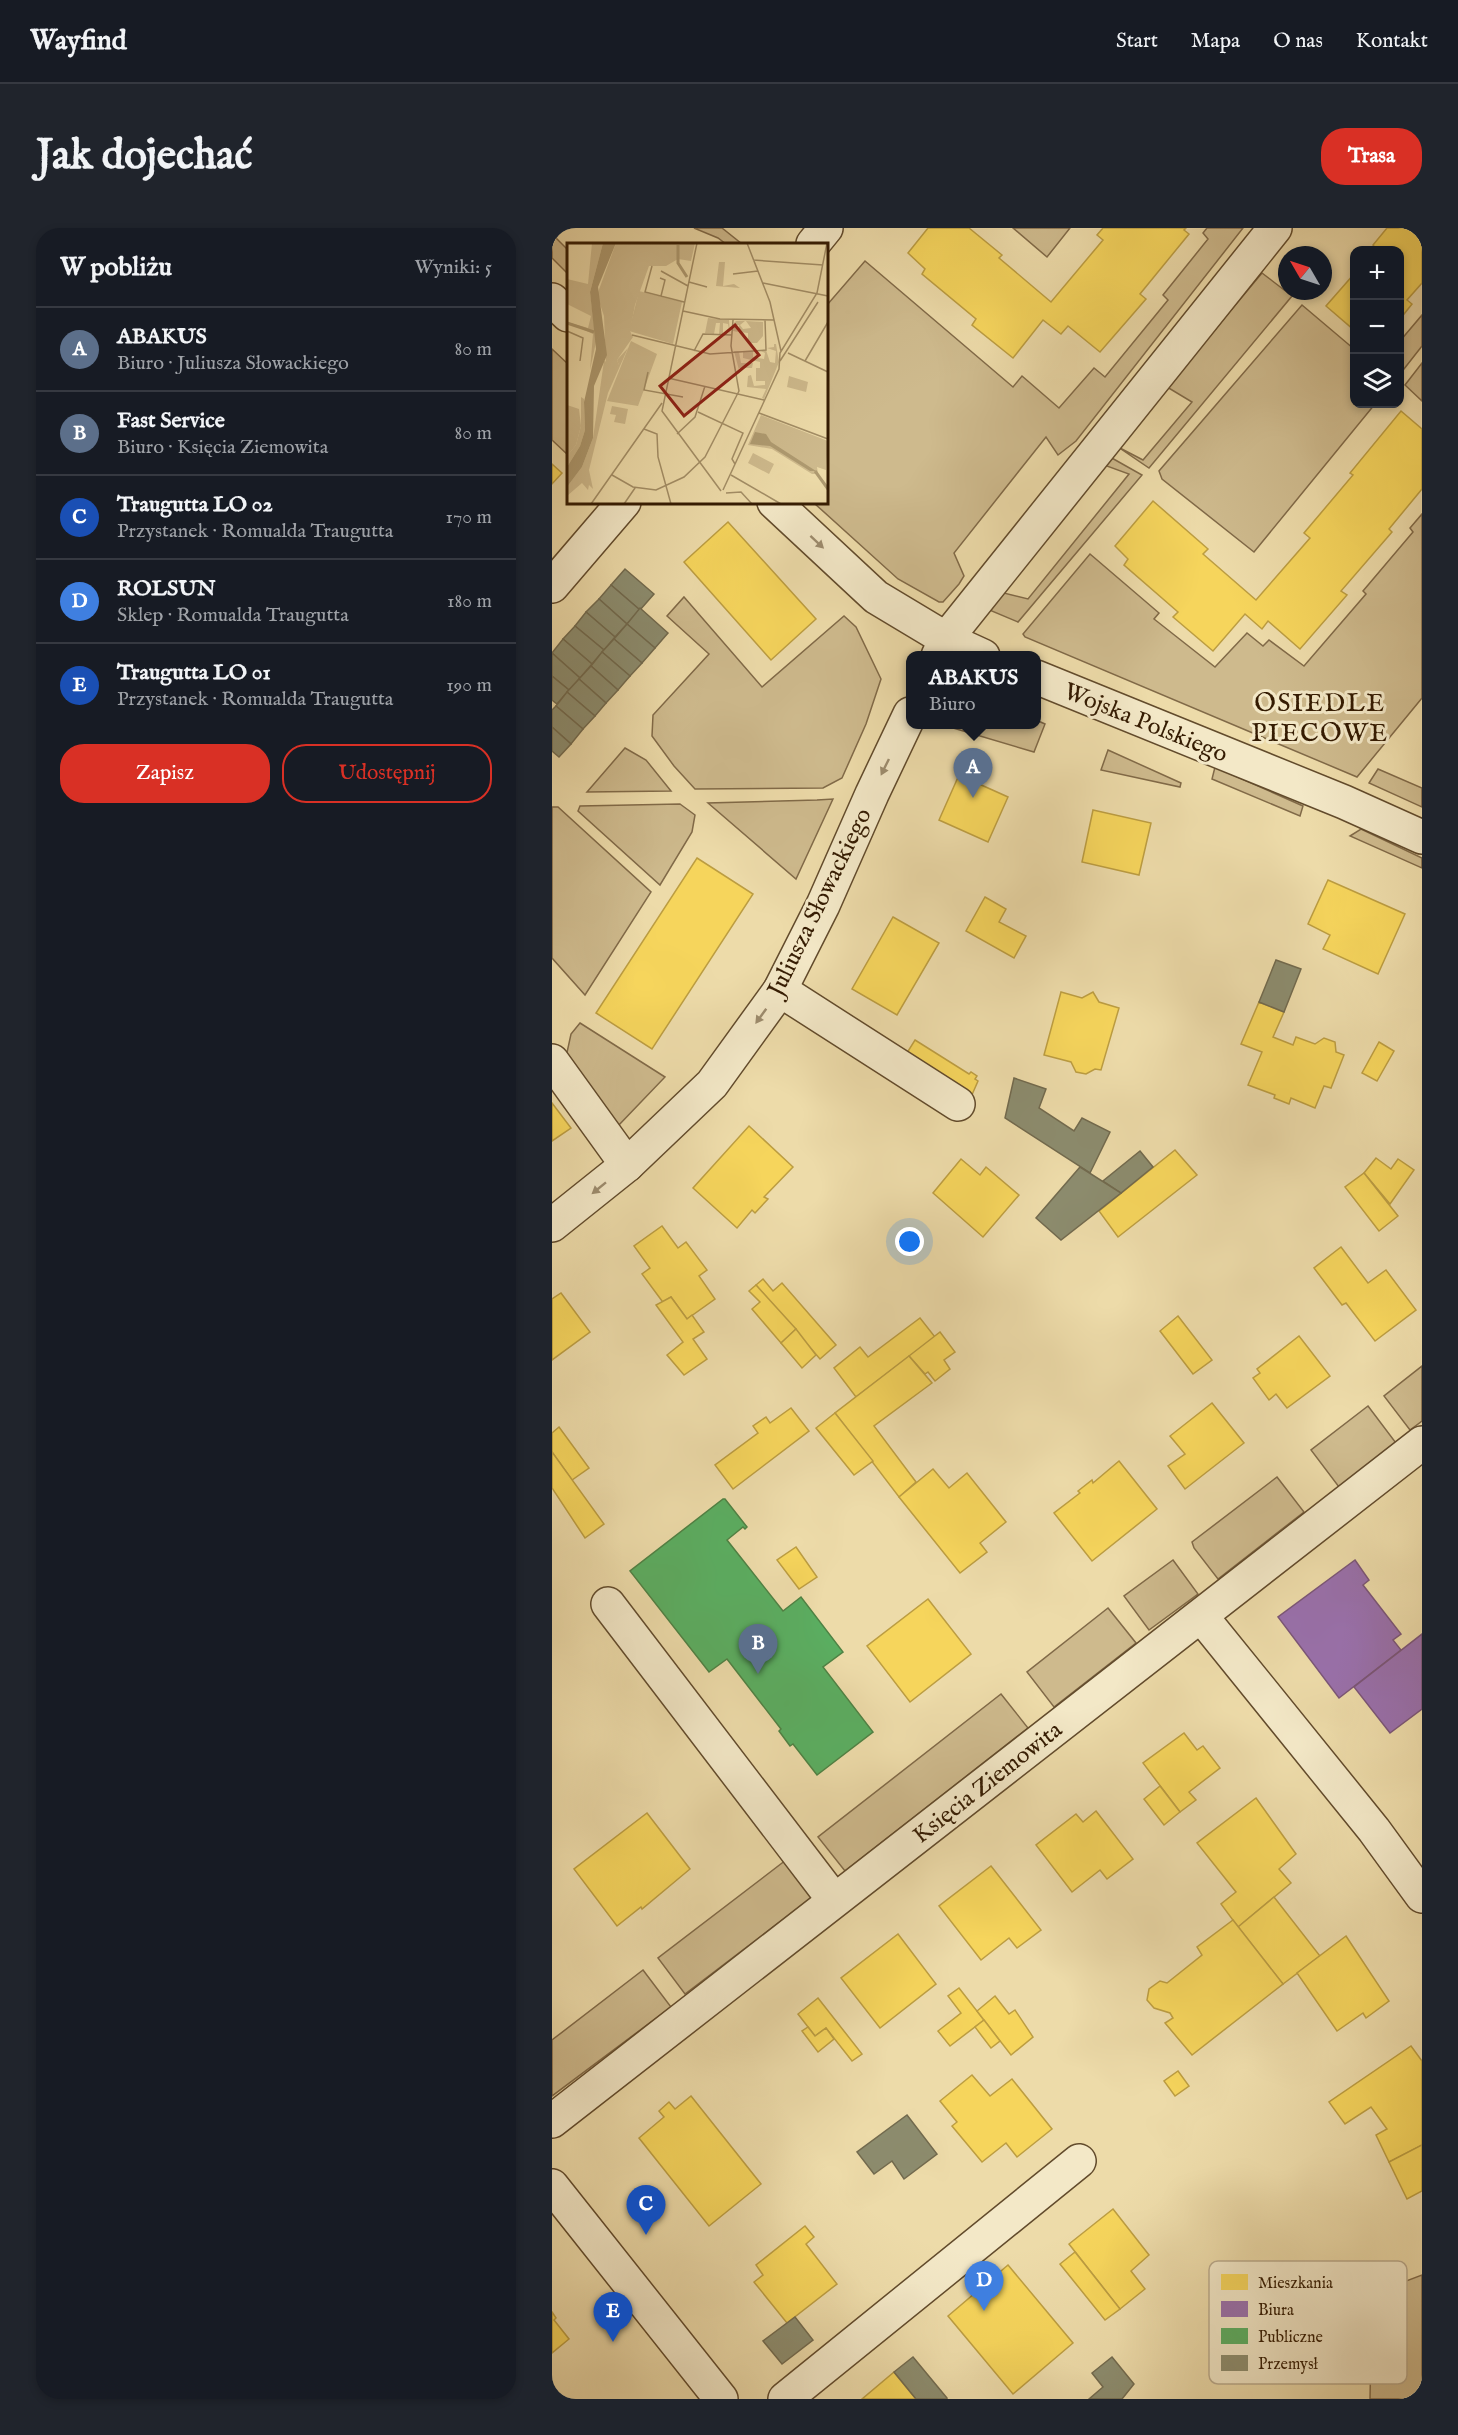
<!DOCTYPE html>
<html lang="pl">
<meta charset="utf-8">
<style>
:root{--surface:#171b24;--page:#20242c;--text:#f1f3f6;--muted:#9ea1a6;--line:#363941;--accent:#d93025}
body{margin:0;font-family:"IM FELL English",serif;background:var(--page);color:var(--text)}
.controls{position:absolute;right:18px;top:18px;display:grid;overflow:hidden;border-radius:12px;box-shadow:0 3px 9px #0003}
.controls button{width:54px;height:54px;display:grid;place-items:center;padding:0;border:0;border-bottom:2px solid var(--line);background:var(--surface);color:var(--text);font:30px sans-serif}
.compass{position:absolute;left:726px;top:18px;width:54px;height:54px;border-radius:50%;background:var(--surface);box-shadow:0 3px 9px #0003;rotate:309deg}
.you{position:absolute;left:358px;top:1014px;width:21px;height:21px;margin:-15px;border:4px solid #fff;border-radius:50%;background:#1a73e8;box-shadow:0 0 0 9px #1a73e833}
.badge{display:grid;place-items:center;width:39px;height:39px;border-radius:50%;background:var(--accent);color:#fff;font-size:20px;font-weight:700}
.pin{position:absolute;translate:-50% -50px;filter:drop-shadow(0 2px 3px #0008)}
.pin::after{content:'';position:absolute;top:32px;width:21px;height:18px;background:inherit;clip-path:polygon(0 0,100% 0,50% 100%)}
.popup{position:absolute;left:354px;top:423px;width:135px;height:78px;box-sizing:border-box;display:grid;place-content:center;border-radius:12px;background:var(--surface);filter:drop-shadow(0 2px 4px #0005);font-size:20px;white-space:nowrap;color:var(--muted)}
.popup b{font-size:22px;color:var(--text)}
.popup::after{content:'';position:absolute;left:50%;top:100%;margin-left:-12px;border:12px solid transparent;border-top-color:var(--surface)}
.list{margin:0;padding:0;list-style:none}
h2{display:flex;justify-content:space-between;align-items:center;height:78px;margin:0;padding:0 24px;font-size:26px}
h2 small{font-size:20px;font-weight:400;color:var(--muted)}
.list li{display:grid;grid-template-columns:39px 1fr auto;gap:18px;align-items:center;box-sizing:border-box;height:84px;padding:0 24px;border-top:2px solid var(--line)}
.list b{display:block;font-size:22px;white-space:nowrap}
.list p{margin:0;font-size:20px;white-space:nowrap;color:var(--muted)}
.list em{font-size:20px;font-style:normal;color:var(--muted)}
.actions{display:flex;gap:12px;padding:18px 24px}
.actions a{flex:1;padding:14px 0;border:2px solid var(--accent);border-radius:24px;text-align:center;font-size:21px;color:var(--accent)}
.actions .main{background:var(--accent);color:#fff}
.icon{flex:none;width:33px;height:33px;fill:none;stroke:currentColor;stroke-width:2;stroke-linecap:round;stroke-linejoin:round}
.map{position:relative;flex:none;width:870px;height:2171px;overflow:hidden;border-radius:24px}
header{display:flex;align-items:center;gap:36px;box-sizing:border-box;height:84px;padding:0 30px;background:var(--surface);border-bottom:2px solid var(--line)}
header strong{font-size:28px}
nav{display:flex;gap:33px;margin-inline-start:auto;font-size:21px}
.intro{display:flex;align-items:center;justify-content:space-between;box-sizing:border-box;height:144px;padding:0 36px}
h1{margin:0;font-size:42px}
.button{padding:15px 27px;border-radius:24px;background:var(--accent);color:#fff;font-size:21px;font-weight:700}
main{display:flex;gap:36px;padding:0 36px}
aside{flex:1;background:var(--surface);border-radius:24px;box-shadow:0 3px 9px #0003}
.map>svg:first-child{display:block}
</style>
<header>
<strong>Wayfind</strong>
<nav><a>Start</a><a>Mapa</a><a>O nas</a><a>Kontakt</a></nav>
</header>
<div class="intro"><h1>Jak dojechać</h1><a class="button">Trasa</a></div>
<main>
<aside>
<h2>W pobliżu<small>Wyniki: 5</small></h2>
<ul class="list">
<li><span class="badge" style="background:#5c6f8a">A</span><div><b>ABAKUS</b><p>Biuro · Juliusza Słowackiego</p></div><em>80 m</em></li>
<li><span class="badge" style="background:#5c6f8a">B</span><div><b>Fast Service</b><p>Biuro · Księcia Ziemowita</p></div><em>80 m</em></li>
<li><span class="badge" style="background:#1a4fb4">C</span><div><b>Traugutta LO 02</b><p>Przystanek · Romualda Traugutta</p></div><em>170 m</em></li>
<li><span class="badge" style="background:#3f7fe0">D</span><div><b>ROLSUN</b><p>Sklep · Romualda Traugutta</p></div><em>180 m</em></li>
<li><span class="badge" style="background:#1a4fb4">E</span><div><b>Traugutta LO 01</b><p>Przystanek · Romualda Traugutta</p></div><em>190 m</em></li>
</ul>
<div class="actions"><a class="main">Zapisz</a><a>Udostępnij</a></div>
</aside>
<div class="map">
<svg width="870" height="2171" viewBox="0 0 870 2171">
<rect width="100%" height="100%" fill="#eddba9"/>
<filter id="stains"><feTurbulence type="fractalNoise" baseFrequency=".00333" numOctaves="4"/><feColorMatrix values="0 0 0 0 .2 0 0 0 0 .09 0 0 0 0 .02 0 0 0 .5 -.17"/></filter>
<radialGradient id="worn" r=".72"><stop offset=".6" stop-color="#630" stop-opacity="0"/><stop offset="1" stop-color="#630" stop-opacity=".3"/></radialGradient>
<g fill="#ceba8d" stroke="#816a48" stroke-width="1.5">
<polygon points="142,0 170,0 190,16 174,16 166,10"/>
<polygon points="461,0 518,0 495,29"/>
<polygon points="655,0 691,0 524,213 506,227 494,209 402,325 412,348 407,356 391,374 387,374 346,351 262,275 274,274 275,77 313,33 461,159 470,148 507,180 542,140 553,149 616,72 611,67 656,11 651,5"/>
<polygon points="0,6 16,22 16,46 0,30"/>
<polygon points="710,45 740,68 597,240 566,219 591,232 640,174 615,159"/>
<polygon points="750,77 802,121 802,176 823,176 702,324 610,251 607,243"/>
<polygon points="870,87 870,118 848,146 848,113"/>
<polygon points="0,121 16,136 16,227 0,212"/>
<polygon points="870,135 870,173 853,157"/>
<polygon points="558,229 590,247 466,394 435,381 448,364 476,371 577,246 552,237"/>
<polygon points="870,286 870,470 805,549 473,409 471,406 538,326 607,385 602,391 663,439 695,405 711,418 717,412 752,438 814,366 811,363 861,304 858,300"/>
<polygon points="132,369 210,459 292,388 304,399 329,451 314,496 290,550 271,560 143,561 122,538 100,508 101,487 157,426 115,388"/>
<polygon points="484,492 493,496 482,524 391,497 484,496"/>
<polygon points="73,520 94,532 119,563 35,564"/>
<polygon points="556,522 629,555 628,559 549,542"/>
<polygon points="663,539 751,578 748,588 660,551"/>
<polygon points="826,541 870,560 870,579 817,555"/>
<polygon points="281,571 244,651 156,575 265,572"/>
<polygon points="128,576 143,587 140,604 108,657 26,583 28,578"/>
<polygon points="0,579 6,579 99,664 33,767 0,730"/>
<polygon points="809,601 870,630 870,640 798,608"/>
<polygon points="28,795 113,849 64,900 14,829 19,806"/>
<polygon points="870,1138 870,1193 858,1202 832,1168"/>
<polygon points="816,1178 844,1215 787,1259 759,1222"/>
<polygon points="725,1249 752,1284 666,1351 642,1320 640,1314"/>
<polygon points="621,1332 646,1366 597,1402 572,1368"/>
<polygon points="556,1380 584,1415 502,1479 475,1444"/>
<polygon points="449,1466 476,1500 293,1643 266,1609"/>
<polygon points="234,1632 262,1668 133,1766 106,1730"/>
<polygon points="91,1742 119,1779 0,1868 0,1812"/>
<polygon points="870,2047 870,2171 818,2171 820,2066"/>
</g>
<g fill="#f6d55c" stroke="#bc9d41" stroke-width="1.5">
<polygon points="376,0 417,0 450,27 447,30 499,74 551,12 545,7 551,0 634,0 632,2 637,6 588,66 594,71 548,124 516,98 509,106 491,92 461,130 420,97 424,91 370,46 373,41 356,25"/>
<polygon points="835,0 870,0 870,55 855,72 860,76 848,91 848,22 823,22 824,21 821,17"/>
<polygon points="802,46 802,102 774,78"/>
<polygon points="849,183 870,201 870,261 837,301 840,304 789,363 795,367 748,421 716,393 710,401 693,386 661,423 621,389 626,384 572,337 576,331 563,318 601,273 656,321 651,326 704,372 758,310 752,305 801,247 798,245"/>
<polygon points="0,236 10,245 0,256"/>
<polygon points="176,294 264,391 219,432 132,334"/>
<polygon points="407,547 456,569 436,614 387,592"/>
<polygon points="541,582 599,595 587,647 530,634"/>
<polygon points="145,630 201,666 100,821 44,785"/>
<polygon points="776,652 853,686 826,746 771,721 778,707 756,696"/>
<polygon points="433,669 454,681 447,694 474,708 462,730 414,703"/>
<polygon points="341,689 387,715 345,787 300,761"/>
<polygon points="509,764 530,770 541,764 547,774 567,780 549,842 543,841 534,846 524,844 519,834 492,827"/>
<polygon points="707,774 732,784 721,809 741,817 744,809 763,816 772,810 783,814 784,824 792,827 779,860 772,858 763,880 739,870 737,876 722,870 723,867 696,857 710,824 689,816"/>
<polygon points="363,812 417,846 419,844 425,848 423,851 426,853 419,869 353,828"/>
<polygon points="827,814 842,823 825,853 810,845"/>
<polygon points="0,875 19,900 0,913"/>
<polygon points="197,898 241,939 212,969 216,971 203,985 200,982 185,1000 141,960"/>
<polygon points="623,922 645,947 566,1009 547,983"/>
<polygon points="824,930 839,941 846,931 862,942 838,976 812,945"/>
<polygon points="409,931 428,947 434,939 467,967 431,1009 381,965"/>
<polygon points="812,945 846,988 827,1003 793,959"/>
<polygon points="110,998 126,1020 134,1014 155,1042 147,1048 163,1071 135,1091 119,1069 111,1074 110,1073 90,1046 98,1040 82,1018"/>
<polygon points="789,1019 816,1055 834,1042 864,1082 823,1113 794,1075 790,1077 762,1040"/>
<polygon points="211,1051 221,1063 230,1055 284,1117 268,1131 204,1057"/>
<polygon points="204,1057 244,1101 229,1115 200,1081 208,1074 197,1063"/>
<polygon points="9,1065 38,1104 0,1132 0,1071"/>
<polygon points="119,1069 135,1091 140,1087 152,1104 141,1111 155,1131 132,1147 115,1127 131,1114 104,1077"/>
<polygon points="626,1088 660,1132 641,1146 608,1103"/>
<polygon points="368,1090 383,1109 304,1169 282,1140 308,1119 316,1129"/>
<polygon points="244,1101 264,1127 250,1140 229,1115"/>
<polygon points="388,1104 403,1124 392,1132 398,1141 383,1153 376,1144 373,1146 357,1128"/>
<polygon points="747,1108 778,1148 735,1180 724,1166 717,1172 701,1150 708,1145 705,1141"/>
<polygon points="357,1128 380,1155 322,1198 364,1254 347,1269 283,1185"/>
<polygon points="660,1175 692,1215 633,1261 616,1238 633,1226 618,1208"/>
<polygon points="239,1180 257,1203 181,1261 163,1237 206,1205 201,1198 214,1189 218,1195"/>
<polygon points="283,1185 321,1233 302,1247 264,1200"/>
<polygon points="7,1199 37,1240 20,1252 0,1224 0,1205"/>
<polygon points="0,1224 52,1296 33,1310 0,1260"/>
<polygon points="567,1233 605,1281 540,1333 502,1285 528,1265 526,1263 540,1252 541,1255"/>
<polygon points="381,1241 397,1260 415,1245 454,1294 428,1315 435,1324 408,1345 347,1269"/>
<polygon points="244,1319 265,1349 247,1361 225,1332"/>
<polygon points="376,1371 419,1426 358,1474 315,1418"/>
<polygon points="632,1505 645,1522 651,1518 668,1540 637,1564 644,1572 628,1584 591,1535"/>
<polygon points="608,1558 628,1584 612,1597 592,1571"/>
<polygon points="704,1570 744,1626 727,1641 739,1655 686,1699 669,1676 684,1664 645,1615"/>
<polygon points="544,1583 581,1631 555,1651 548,1642 520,1664 484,1617 524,1586 531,1594"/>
<polygon points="95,1585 138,1641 90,1681 89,1679 65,1698 22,1641"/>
<polygon points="439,1638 489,1702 465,1720 457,1710 429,1732 387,1678"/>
<polygon points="722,1669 768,1728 731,1756 686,1699"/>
<polygon points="681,1692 731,1756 640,1827 613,1795 621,1790 618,1785 602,1780 595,1772 597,1761 608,1753 615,1755 650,1727 645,1719"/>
<polygon points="346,1706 384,1756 328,1800 289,1750"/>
<polygon points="794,1708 837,1773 814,1790 811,1785 785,1803 745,1745"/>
<polygon points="407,1760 432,1792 398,1818 386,1803 409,1785 396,1768"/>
<polygon points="443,1768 457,1786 463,1782 481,1809 459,1827 425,1783"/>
<polygon points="266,1770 310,1826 300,1833 274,1800 263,1808 246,1786"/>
<polygon points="432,1792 448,1813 439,1820 423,1799"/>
<polygon points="256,1799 263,1808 274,1800 282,1811 266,1824 250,1803"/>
<polygon points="859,1818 870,1833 870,1917 837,1934 824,1907 835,1901 819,1879 793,1896 777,1874"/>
<polygon points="626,1843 637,1858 623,1868 612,1853"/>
<polygon points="420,1847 438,1868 460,1851 500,1901 465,1929 454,1915 430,1934 400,1898 405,1894 388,1873"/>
<polygon points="139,1868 209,1956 157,1998 87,1910 112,1889 107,1883 117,1874 123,1881"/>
<polygon points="870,1917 870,1963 855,1971 837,1934"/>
<polygon points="561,1981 597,2027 579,2043 593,2061 568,2081 517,2016"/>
<polygon points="253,1998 262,2009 254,2016 285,2056 235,2095 202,2054 211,2047 204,2037"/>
<polygon points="523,2024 568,2081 553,2092 508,2036"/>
<polygon points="456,2037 521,2115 461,2166 396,2088"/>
<polygon points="0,2084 4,2090 2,2092 17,2111 0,2125"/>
<polygon points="342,2144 364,2171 310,2171"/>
</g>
<g fill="#9970ab" stroke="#7b5678" stroke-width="1.5">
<polygon points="803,1332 817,1352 811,1357 849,1406 841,1412 849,1422 787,1470 726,1389"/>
<polygon points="870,1406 870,1481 838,1505 802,1459"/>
</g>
<polygon fill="#5aae61" stroke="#4f8244" stroke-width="1.5" points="171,1271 173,1271 195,1299 193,1301 191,1299 175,1312 231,1383 249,1369 291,1424 271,1439 321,1504 265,1547 241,1516 238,1518 227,1503 229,1501 175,1431 157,1444 78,1343"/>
<g fill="#8c8c6e" stroke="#726a4e" stroke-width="1.5">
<polygon points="73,341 102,366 88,382 59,357"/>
<polygon points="59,357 88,382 75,396 47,371"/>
<polygon points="47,371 75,396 63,409 34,384"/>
<polygon points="88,380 116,405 103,420 75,396"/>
<polygon points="34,384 63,409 52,422 23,398"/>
<polygon points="75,396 103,420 90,435 62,411"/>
<polygon points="23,398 52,422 40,436 11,411"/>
<polygon points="11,411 40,436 28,450 0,425"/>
<polygon points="62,411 90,435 78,448 50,424"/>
<polygon points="50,424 78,448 66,462 39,438"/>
<polygon points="0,425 28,450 17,462 0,448"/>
<polygon points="39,438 66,462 54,475 27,451"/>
<polygon points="0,448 17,462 5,476 0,472"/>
<polygon points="27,451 54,475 43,488 15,464"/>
<polygon points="15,464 43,488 31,501 4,478"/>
<polygon points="4,478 31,501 19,516 0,499 0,482"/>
<polygon points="0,499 19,516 7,529 0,523"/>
<polygon points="724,732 749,741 732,784 707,774"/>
<polygon points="462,850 494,861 487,880 522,903 530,890 558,904 538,945 453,890"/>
<polygon points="588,923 601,939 569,965 551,953"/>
<polygon points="528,939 569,965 509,1012 484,990"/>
<polygon points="355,1887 385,1926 352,1951 340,1933 322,1946 305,1924"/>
<polygon points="243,2089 261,2112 230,2136 211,2113"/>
<polygon points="361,2129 395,2170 395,2171 364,2171 342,2144"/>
<polygon points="560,2129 582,2156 570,2171 537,2171 551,2159 540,2145"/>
</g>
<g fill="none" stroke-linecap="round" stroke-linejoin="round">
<g stroke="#624b2c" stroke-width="36">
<g id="minor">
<polyline points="261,16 274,0"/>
<polyline points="0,72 16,87"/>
<polyline points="222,274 324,369 394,411 431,428"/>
<polyline points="0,358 72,274"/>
<polyline points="386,428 394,411 723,0"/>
<polyline points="484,449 792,574 870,609"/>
<polyline points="228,762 406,876"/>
<polyline points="0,833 75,937"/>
<polyline points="0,997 75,937 160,856 228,762 271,677 320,566 358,486"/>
<polyline points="56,1376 282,1672"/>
<polyline points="649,1388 822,1602 870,1668"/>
<polyline points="0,1893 870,1215"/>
<polyline points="0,1958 169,2171"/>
<polyline points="233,2171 527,1933"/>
</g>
</g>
<use href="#minor" stroke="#f3e8c7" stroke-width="33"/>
</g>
<defs><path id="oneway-solid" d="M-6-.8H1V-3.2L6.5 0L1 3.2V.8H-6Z" transform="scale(1.5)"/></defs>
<g fill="#9d8c6e">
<use href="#oneway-solid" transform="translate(265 314) rotate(43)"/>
<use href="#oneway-solid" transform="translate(333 539) rotate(116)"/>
<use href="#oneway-solid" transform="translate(209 788) rotate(126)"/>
<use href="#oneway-solid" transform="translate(47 960) rotate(141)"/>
</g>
<g text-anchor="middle" stroke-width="6" stroke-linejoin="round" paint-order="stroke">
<g font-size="24" fill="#341b02" stroke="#f3e8c7">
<text transform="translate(594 494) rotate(22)" y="8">Wojska Polskiego</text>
<text transform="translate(267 674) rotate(-64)" y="8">Juliusza Słowackiego</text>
<text transform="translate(435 1554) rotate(-38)" y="8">Księcia Ziemowita</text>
</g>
<g font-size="26" letter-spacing="1.5" fill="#341b02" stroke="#f3e8c7">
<text x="768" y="483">OSIEDLE<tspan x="768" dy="30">PIECOWE</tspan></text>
</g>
</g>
<g transform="translate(15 15)">
<rect width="261" height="261" fill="#eddba9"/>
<path d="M25,0h11l-13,49 6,50 -6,28 3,-36 -26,-12 21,6 3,-12 -24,-12v-25l21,5zM152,19h6l-2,24 11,-2 6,4 -24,-2zM141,75l21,2 1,15 -2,-11 -5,-1v11h-4l1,-11h-4l-2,11 -9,-1zM169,78h9l-5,4 3,4 8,-1 -5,-7 17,1v14l-6,7h-9v-10l-9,-1v-7h-4l3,7 -5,-1 1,-8zM207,101h2l3,18 -15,37 -2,-1 4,-9 -19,-2 1,-11 3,-1 3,11 11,-1v-4h-9v-13h4v-6l-17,-4v-6h-4l2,11h12l-1,5h-13l1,6 -6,-23h19v6l11,2 1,-6 -6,-3h7l4,12 5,1 1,-12 -9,-3 7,-1zM222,133l19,6 -2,10 -19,-5zM0,162l12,4 2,17 -5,19 -9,11zM45,163l16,3 -3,15 -11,-2 2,-7 -6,-1zM186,210l21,11 -5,10 -21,-11z" fill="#ceba8d"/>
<path d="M61,105l-20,45 -19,77 4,19 -4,-4 -1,5 -6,-7 -15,13v-9l15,-20 11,-29 11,-77 15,4 -2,-5zM14,154l3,2 1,31 -5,16 -13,21v-11l9,-11 5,-19z" fill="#ceba8d"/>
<path d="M72,48l43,11 -9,42 -44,-13zM64,98l26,13 -19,52 -31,-5z" fill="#ceba8d"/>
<path d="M49,0h79l-4,18 -13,-2 -12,7h-17l-14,39 -5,26 3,6 -16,23 2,5 -7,3 -6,-3 -2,-49 -7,-21zM194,172l67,26 -2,29 -9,-3 1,7h-6l-40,-25 -24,-4z" fill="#ceba8d"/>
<path d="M36,0h13l-18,44 9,68 -13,31 -1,52 -11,29 -15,20v-20l13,-21 5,-16 -1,-28 12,-53 -6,-57zM188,189l11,2 5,8 45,29h-6l-40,-25 -20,-2z" fill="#ae9a70"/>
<path fill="none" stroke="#ae9a70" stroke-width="3" d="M111,2v18l9,14M0,80l27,9M248,228l13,18"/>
<path fill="none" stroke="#a38e66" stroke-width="1.5" d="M130,0l-35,168 59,80M180,0l23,59 11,49M186,17l70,5M85,23l-7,26 39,10M94,28l27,15M166,31l25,-3M93,35l5,2 -4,16M122,39l18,5M196,40l65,13M116,68l37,8 54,1M0,88l16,7 -3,23M65,92l78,19 56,-4 -1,-30M127,108l9,-17 29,1M221,110l40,19M213,118l38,-59M238,118l23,-39M81,129l-4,18 39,7M101,135l96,22M131,169l45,21 -11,26 3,5M192,170l69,26M77,186l13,5 1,23 13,47M110,191l18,-17 10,-31M45,232l21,12 23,3 28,-13 21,-20 34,-66 -8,-45 2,-26M164,232l50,29M156,247l56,-121 1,-16 37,-60 10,-50M159,250l15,-1 11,12M24,261l71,-101M57,261l11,-16"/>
<path fill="#8f2418" fill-opacity="0.15" stroke="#8f2418" stroke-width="3" d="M168,82l24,30 -75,61 -24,-30z"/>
<rect width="261" height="261" fill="none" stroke="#341b02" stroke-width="3"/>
</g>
<rect x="657" y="2033" width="198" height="123" rx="9" fill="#f3e8c7" stroke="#baaa8c" stroke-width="1.5"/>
<rect x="669" y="2046" width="27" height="16" fill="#f6d55c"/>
<rect x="669" y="2073" width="27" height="16" fill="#9970ab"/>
<rect x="669" y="2100" width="27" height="16" fill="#5aae61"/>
<rect x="669" y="2127" width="27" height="16" fill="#8c8c6e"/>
<g font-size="16" fill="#341b02">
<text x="706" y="2060">Mieszkania</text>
<text x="706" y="2087">Biura</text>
<text x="706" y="2114">Publiczne</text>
<text x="706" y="2141">Przemysł</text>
</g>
<rect width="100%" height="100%" filter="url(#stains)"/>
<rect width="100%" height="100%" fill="url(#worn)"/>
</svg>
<div class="controls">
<button>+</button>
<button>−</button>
<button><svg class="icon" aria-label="layers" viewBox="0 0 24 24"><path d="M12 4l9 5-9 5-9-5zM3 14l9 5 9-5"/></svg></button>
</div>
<svg class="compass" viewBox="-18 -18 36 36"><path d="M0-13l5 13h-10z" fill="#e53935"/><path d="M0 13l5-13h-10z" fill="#9ea1a6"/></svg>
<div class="you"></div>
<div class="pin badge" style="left:421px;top:570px;background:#5c6f8a">A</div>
<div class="popup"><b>ABAKUS</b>Biuro</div>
<div class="pin badge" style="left:206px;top:1446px;background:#5c6f8a">B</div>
<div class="pin badge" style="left:94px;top:2007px;background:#1a4fb4">C</div>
<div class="pin badge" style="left:432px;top:2083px;background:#3f7fe0">D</div>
<div class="pin badge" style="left:61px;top:2114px;background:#1a4fb4">E</div>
</div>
</main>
